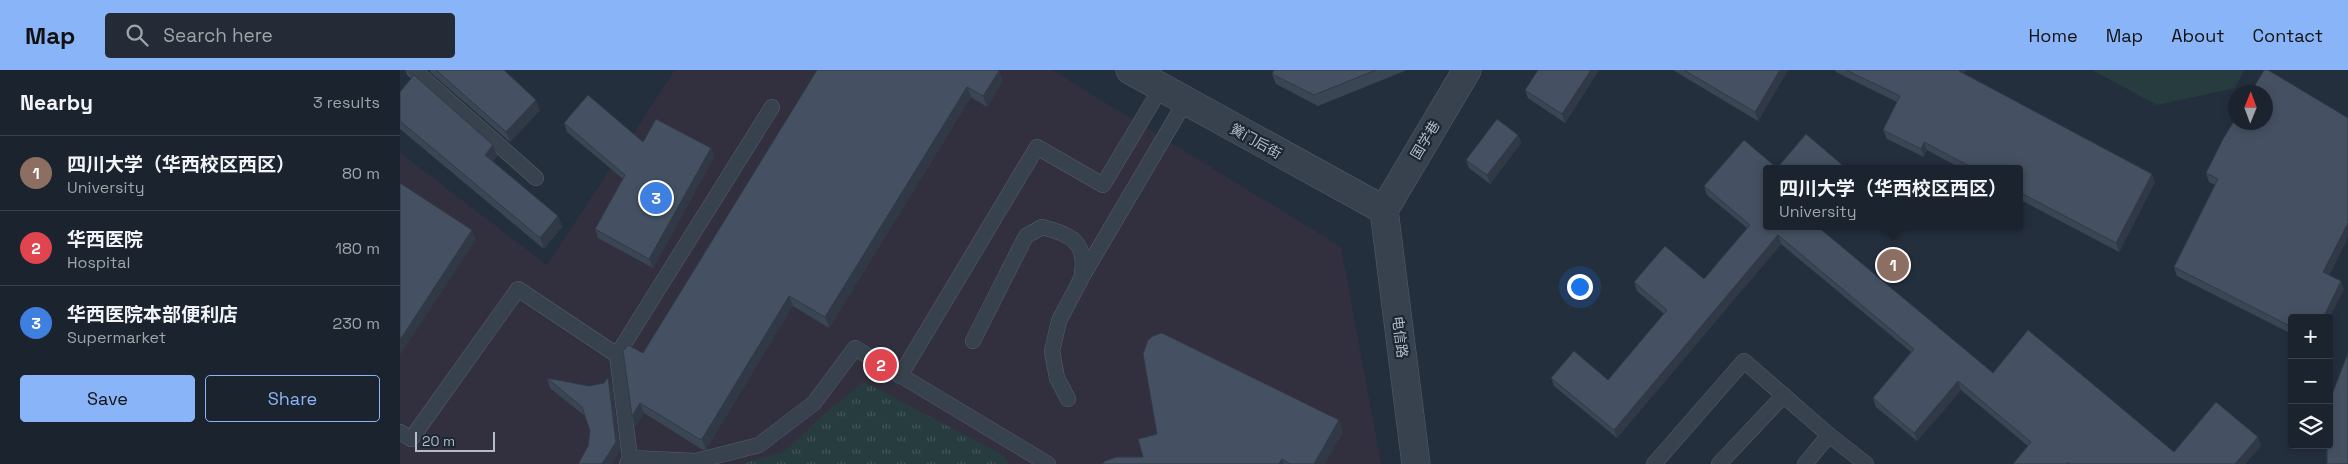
<!DOCTYPE html>
<meta charset="utf-8">
<style>
:root{--surface:#1b232e;--page:#242b36;--text:#f1f3f6;--muted:#a0a4aa;--line:#39404a;--accent:#8ab4f8}
body{margin:0;font-family:"Space Grotesk","Noto Sans SC",sans-serif;background:var(--page);color:var(--text)}
.controls{position:absolute;right:15px;bottom:15px;display:grid;overflow:hidden;border-radius:5px;box-shadow:0 2px 8px #0003}
.controls button{width:45px;height:45px;display:grid;place-items:center;padding:0;border:0;border-bottom:1px solid var(--line);background:var(--surface);color:var(--text);font:25px sans-serif}
.compass{position:absolute;left:1828px;top:15px;width:45px;height:45px;border-radius:50%;background:var(--surface);box-shadow:0 2px 8px #0003;rotate:1deg}
.scale{position:absolute;left:15px;bottom:12px;width:80px;box-sizing:border-box;padding-left:5px;border:2px solid #b4bcc9;border-top:0;font-size:14px;line-height:18px;white-space:nowrap;color:#b4bcc9;-webkit-text-stroke:4px #1d2633;paint-order:stroke}
.you{position:absolute;left:1179px;top:216px;width:18px;height:18px;margin:-12px;border:4px solid #fff;border-radius:50%;background:#1a73e8;box-shadow:0 0 0 8px #1a73e833}
.badge{display:grid;place-items:center;width:32px;height:32px;border-radius:50%;background:var(--accent);color:#fff;font-size:16px;font-weight:700}
.pin{position:absolute;translate:-50% -50%;border:2px solid #fff;box-shadow:0 1px 5px #0006}
.popup{position:absolute;left:1363px;top:95px;width:260px;height:65px;box-sizing:border-box;display:grid;place-content:center;border-radius:5px;background:var(--surface);filter:drop-shadow(0 1px 4px #0005);font-size:16px;white-space:nowrap;color:var(--muted)}
.popup b{font-size:19px;color:var(--text)}
.popup::after{content:'';position:absolute;left:50%;top:100%;margin-left:-10px;border:10px solid transparent;border-top-color:var(--surface)}
.list{margin:0;padding:0;list-style:none}
h2{display:flex;justify-content:space-between;align-items:center;height:65px;margin:0;padding:0 20px;font-size:21px}
h2 small{font-size:16px;font-weight:400;color:var(--muted)}
.list li{display:grid;grid-template-columns:32px 1fr auto;gap:15px;align-items:center;box-sizing:border-box;height:75px;padding:0 20px;border-top:1px solid var(--line)}
.list b{display:block;font-size:19px;white-space:nowrap}
.list p{margin:0;font-size:16px;white-space:nowrap;color:var(--muted)}
.list em{font-size:16px;font-style:normal;color:var(--muted)}
.actions{display:flex;gap:10px;padding:15px 20px}
.actions a{flex:1;padding:11px 0;border:1px solid var(--accent);border-radius:5px;text-align:center;font-size:18px;color:var(--accent)}
.actions .main{background:var(--accent);color:#111}
.icon{flex:none;width:28px;height:28px;fill:none;stroke:currentColor;stroke-width:2;stroke-linecap:round;stroke-linejoin:round}
.map{position:relative;flex:none;width:1948px;height:394px;overflow:hidden}
header{display:flex;align-items:center;gap:30px;box-sizing:border-box;height:70px;padding:0 25px;background:var(--accent);color:#111}
header strong{font-size:24px}
nav{display:flex;gap:28px;margin-inline-start:auto;font-size:18px}
.search{width:350px;height:45px;background:var(--page);display:flex;align-items:center;gap:12px;box-sizing:border-box;padding:0 18px;border-radius:5px;color:var(--muted);font-size:19px}
main{display:flex}
aside{flex:1;background:var(--surface)}
.map>svg:first-child{display:block}
</style>
<header>
<strong>Map</strong>
<div class="search"><svg class="icon" aria-label="search" viewBox="0 0 24 24"><circle cx="10" cy="10" r="6"/><path d="M15 15l6 6"/></svg>Search here</div>
<nav><a>Home</a><a>Map</a><a>About</a><a>Contact</a></nav>
</header>
<main>
<aside>
<h2>Nearby<small>3 results</small></h2>
<ul class="list">
<li><span class="badge" style="background:#8d6e63">1</span><div><b>四川大学（华西校区西区）</b><p>University</p></div><em>80 m</em></li>
<li><span class="badge" style="background:#e0444e">2</span><div><b>华西医院</b><p>Hospital</p></div><em>180 m</em></li>
<li><span class="badge" style="background:#3f7fe0">3</span><div><b>华西医院本部便利店</b><p>Supermarket</p></div><em>230 m</em></li>
</ul>
<div class="actions"><a class="main">Save</a><a>Share</a></div>
</aside>
<div class="map">
<svg width="1948" height="394" viewBox="0 0 1948 394">
<defs>
<pattern id="park-tufts" width="24" height="20" patternUnits="userSpaceOnUse" patternTransform="scale(1.25)"><rect width="24" height="20" fill="#263c3f"/><path d="M3 7l-1-3M5 7V3M7 7l1-3M15 17l-1-3M17 17v-4M19 17l1-3" fill="none" stroke="#435659"/></pattern>
</defs>
<rect width="100%" height="100%" fill="#242f3e"/>
<polygon fill="#32303f" points="275,0 652,0 941,177 981,394 0,394 0,83 147,195"/>
<polygon fill="#263c3f" points="1692,0 1844,0 1835,18 1757,35"/>
<polygon fill="url(#park-tufts)" points="464,312 603,385 609,394 340,394 384,382 429,340"/>
<g fill="none" stroke-linecap="round" stroke-linejoin="round">
<g stroke="#565f6c" stroke-width="16">
<g id="lane">
<polyline points="14,0 136,108"/>
<path d="M573,271l53,-105 16,-9c27,7 45,14 40,46"/>
<polyline points="500,306 637,77 703,115 761,18"/>
<polyline points="668,329 657,308 652,281 659,251 682,207 785,32"/>
<polyline points="0,362 11,369 118,219 217,285"/>
<polyline points="230,388 296,391 359,375 414,333 455,278 648,394"/>
<polyline points="227,394 230,388 217,285 372,37"/>
<polyline points="1254,394 1344,291 1429,365 1466,394"/>
<polyline points="1319,394 1384,325"/>
<polyline points="1405,394 1429,365"/>
</g>
</g>
<g stroke="#565f6c" stroke-width="29">
<g id="street">
<polyline points="730,0 984,140"/>
<polyline points="984,140 1016,394"/>
<polyline points="984,140 1067,0"/>
</g>
</g>
<use href="#lane" stroke="#38414e" stroke-width="15"/>
<use href="#street" stroke="#38414e" stroke-width="28"/>
</g>
<g fill="#3b4654">
<polygon points="30,0 104,0 140,40 110,72 30,2"/>
<polygon points="417,0 599,1 603,11 587,37 571,27 429,258 393,236 306,379 303,380 244,343 235,357 232,346 243,283"/>
<polygon points="874,0 1007,0 918,36 876,14 872,4"/>
<polygon points="1199,0 1165,53 1128,28 1125,20"/>
<polygon points="1273,0 1388,0 1358,51"/>
<polygon points="1435,0 1566,0 1564,4 1755,112 1719,182 1619,129 1619,99 1562,99 1527,80 1524,87 1487,69 1483,60 1497,32 1436,2"/>
<polygon points="0,22 93,75 97,86 93,91 158,146 162,157 144,179 0,59"/>
<polygon points="1948,48 1948,167 1929,205 1944,219 1892,248 1892,264 1777,206 1774,197 1815,115 1809,112 1806,103"/>
<polygon points="164,53 243,72 311,78 314,87 253,198 198,168 195,159 223,109 167,62"/>
<polygon points="1118,65 1121,73 1090,114 1069,98 1066,90"/>
<polygon points="1377,98 1367,156 1419,156 1418,157 1593,303 1774,382 1861,376 1845,394 1613,394 1628,376 1561,320 1517,371 1476,337 1473,328 1511,282 1381,174 1217,368 1154,316 1151,308 1208,310 1264,244 1237,221 1234,212 1304,209 1347,158 1307,125 1304,116"/>
<polygon points="147,308 189,316 212,316 220,381 188,376 190,361 185,346 150,318"/>
<polygon points="943,362 924,394 702,394 743,387"/>
</g>
<g fill="#303945">
<polygon points="1191,0 1199,0 1165,53 1162,44"/>
<polygon points="1380,0 1388,0 1358,51 1355,42"/>
<polygon points="1559,0 1566,0 1562,10 1559,1"/>
<polygon points="599,1 603,11 587,37 583,26"/>
<polygon points="567,17 571,27 429,258 425,247"/>
<polygon points="136,30 140,40 110,72 106,62"/>
<polygon points="1118,65 1121,73 1090,114 1087,105"/>
<polygon points="1524,72 1527,80 1524,87 1521,79"/>
<polygon points="93,75 97,86 89,95 85,85"/>
<polygon points="311,78 314,87 253,198 249,189"/>
<polygon points="1752,104 1755,112 1719,182 1716,173"/>
<polygon points="158,146 162,157 144,179 140,168"/>
<polygon points="1948,153 1948,167 1926,210 1923,202"/>
<polygon points="72,160 76,170 0,285 0,270"/>
<polygon points="1378,165 1381,174 1217,368 1214,360"/>
<polygon points="1941,211 1944,219 1929,249 1929,248 1923,248"/>
<polygon points="389,226 393,236 306,379 302,369"/>
<polygon points="208,307 212,316 220,381 212,394 202,394"/>
<polygon points="1558,311 1561,320 1517,371 1514,363"/>
<polygon points="240,333 244,343 235,357 232,346"/>
<polygon points="939,350 943,362 924,394 914,394"/>
<polygon points="1858,367 1861,376 1845,394 1835,394"/>
<polygon points="882,389 884,394 879,394"/>
</g>
<g fill="#455162" stroke="#303945">
<polygon points="36,0 104,0 136,30 106,62"/>
<polygon points="417,0 597,0 599,1 583,26 567,17 425,247 389,226 302,369 299,369 240,333 232,346 223,281 228,275 243,283"/>
<polygon points="874,0 976,0 914,25 872,4"/>
<polygon points="1138,0 1191,0 1162,44 1125,20"/>
<polygon points="1284,0 1380,0 1355,42"/>
<polygon points="1446,0 1559,0 1559,1 1752,104 1716,173 1619,122 1619,99 1575,99 1524,72 1521,79 1483,60 1500,26"/>
<polygon points="1864,0 1868,0 1948,48 1948,153 1923,202 1941,211 1923,248 1892,248 1892,257 1774,197 1818,109 1806,103 1823,69 1836,48 1836,52 1866,52 1866,22 1851,22"/>
<polygon points="14,5 93,75 85,85 158,146 140,168 0,51 0,22"/>
<polygon points="188,25 243,72 256,49 311,78 249,189 195,159 225,105 164,53"/>
<polygon points="1097,49 1118,65 1087,105 1066,90"/>
<polygon points="1406,64 1447,99 1367,99 1367,156 1417,156 1593,303 1628,260 1774,382 1816,332 1858,367 1835,394 1670,394 1668,392 1666,394 1613,394 1631,372 1558,311 1514,363 1473,328 1514,279 1378,165 1214,360 1151,308 1174,281 1208,310 1267,240 1234,212 1265,176 1304,209 1350,155 1304,116 1344,70 1377,98"/>
<polygon points="0,113 72,160 0,270"/>
<polygon points="762,263 939,350 914,394 890,394 882,389 879,394 702,394 705,391 716,387 743,387 738,369 757,364 743,284 748,270 753,266"/>
<polygon points="1948,283 1948,394 1927,394 1927,375 1929,375 1929,332"/>
<polygon points="208,307 216,372 202,394 178,394 188,376 190,361 182,337 147,308 189,316 204,313"/>
</g>
<g text-anchor="middle" stroke-width="4.5" stroke-linejoin="round" paint-order="stroke">
<g font-size="14" fill="#b4bcc9" stroke="#1d2633">
<text transform="translate(1025 70) rotate(-59)" y="5">国学巷</text>
<text transform="translate(856 71) rotate(29)" y="5">黉门后街</text>
<text transform="translate(1000 267) rotate(83)" y="5">电信路</text>
</g>
</g>
</svg>
<div class="controls">
<button>+</button>
<button>−</button>
<button><svg class="icon" aria-label="layers" viewBox="0 0 24 24"><path d="M12 4l9 5-9 5-9-5zM3 14l9 5 9-5"/></svg></button>
</div>
<svg class="compass" viewBox="-18 -18 36 36"><path d="M0-13l5 13h-10z" fill="#e53935"/><path d="M0 13l5-13h-10z" fill="#a0a4aa"/></svg>
<div class="scale">20 m</div>
<div class="you"></div>
<div class="pin badge" style="left:1493px;top:195px;background:#8d6e63">1</div>
<div class="popup"><b>四川大学（华西校区西区）</b>University</div>
<div class="pin badge" style="left:481px;top:295px;background:#e0444e">2</div>
<div class="pin badge" style="left:256px;top:128px;background:#3f7fe0">3</div>
</div>
</main>
